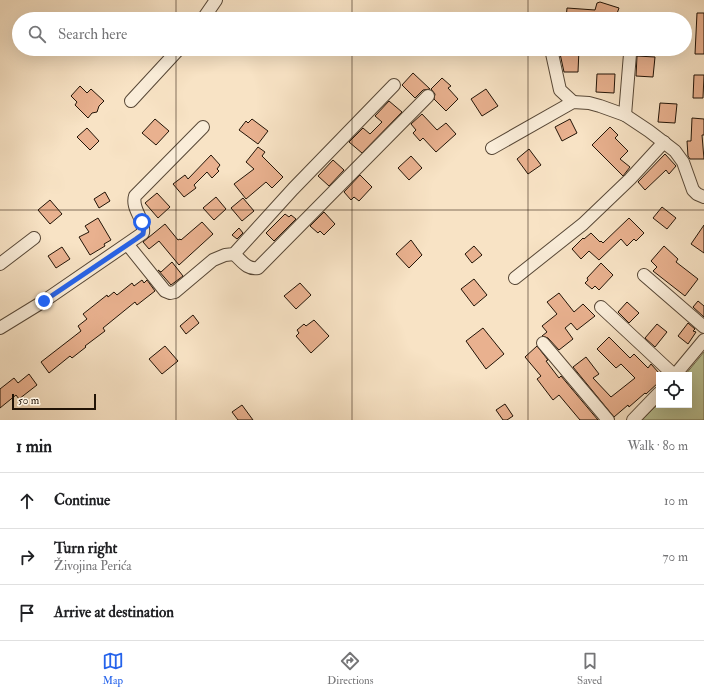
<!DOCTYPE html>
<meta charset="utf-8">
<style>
:root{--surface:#fff;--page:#f6f6f6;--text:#202124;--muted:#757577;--line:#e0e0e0;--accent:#2563eb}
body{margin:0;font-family:"IM FELL Double Pica",serif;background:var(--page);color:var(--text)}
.controls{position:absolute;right:12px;bottom:12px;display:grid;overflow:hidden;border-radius:0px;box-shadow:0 4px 16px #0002}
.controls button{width:36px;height:36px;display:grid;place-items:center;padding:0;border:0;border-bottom:1px solid var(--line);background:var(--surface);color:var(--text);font:20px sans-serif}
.scale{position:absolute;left:12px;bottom:10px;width:84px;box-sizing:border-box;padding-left:4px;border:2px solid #211306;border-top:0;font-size:11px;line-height:14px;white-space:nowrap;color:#211306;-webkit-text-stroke:3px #faedd9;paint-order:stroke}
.stop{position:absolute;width:12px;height:12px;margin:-9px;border:3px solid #2563eb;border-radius:50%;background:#fff}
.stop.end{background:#2563eb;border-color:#fff;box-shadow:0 1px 4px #0008}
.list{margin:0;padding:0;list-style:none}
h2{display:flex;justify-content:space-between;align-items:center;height:52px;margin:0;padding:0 16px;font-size:17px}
h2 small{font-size:13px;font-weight:400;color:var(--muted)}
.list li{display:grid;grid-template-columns:26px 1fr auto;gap:12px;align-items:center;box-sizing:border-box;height:56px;padding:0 16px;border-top:1px solid var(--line)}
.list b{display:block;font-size:15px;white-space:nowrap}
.list p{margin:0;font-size:13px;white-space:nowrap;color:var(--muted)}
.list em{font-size:13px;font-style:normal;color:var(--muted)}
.icon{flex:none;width:22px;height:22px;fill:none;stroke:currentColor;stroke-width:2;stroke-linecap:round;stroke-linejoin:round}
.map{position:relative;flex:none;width:704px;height:420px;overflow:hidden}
.search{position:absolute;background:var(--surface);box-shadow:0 4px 16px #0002;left:12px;right:12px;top:12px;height:44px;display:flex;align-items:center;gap:10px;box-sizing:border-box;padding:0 14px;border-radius:22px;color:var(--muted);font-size:15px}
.sheet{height:220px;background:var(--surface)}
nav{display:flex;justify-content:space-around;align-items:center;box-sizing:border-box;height:56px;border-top:1px solid var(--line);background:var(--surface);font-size:11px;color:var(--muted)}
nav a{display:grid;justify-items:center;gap:2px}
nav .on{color:var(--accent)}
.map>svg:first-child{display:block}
</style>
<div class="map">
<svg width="704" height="420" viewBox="0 0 704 420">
<rect width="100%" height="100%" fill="#f8e3c5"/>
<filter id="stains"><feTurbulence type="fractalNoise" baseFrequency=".005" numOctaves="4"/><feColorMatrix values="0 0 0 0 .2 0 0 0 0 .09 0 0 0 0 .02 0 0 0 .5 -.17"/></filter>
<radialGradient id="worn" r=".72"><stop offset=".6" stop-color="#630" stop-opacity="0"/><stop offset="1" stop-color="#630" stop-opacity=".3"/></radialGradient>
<polygon fill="#bbc496" stroke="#6e6c4e" points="704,352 704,420 642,420 659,403 659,405 689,405 689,375 685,375"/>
<g fill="#e9b18f" stroke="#211306">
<polygon points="600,2 619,8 615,19 566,19 567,8 595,10 597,3"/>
<polygon points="697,13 704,13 704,54 695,54"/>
<polygon points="559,49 579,49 578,72 564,72"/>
<polygon points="637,56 655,57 653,77 636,76"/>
<polygon points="413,73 430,89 423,90 415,98 402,85"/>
<polygon points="597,74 615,74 614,93 596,92"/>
<polygon points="694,75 704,75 703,98 693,98"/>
<polygon points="442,78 451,86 448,88 458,99 446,111 434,99 435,94 431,89"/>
<polygon points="80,86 87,93 91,89 104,101 99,106 97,112 92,113 88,118 75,105 77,102 71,96"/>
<polygon points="486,89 498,106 482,116 471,99"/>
<polygon points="389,101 402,112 362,153 349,142 363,128 370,134 382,122 375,116"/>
<polygon points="660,103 677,104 675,123 658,122"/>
<polygon points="422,114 437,130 446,123 456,134 436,152 423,138 420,141 413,133 416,130 411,124"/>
<polygon points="692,118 704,119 704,135 702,135 704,159 690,159 688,156 687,141 691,141"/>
<polygon points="155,119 169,131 156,145 142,133"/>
<polygon points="252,119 268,131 258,144 239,130 246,121 248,123"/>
<polygon points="570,119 577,133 562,141 555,127"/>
<polygon points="610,127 618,135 615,138 628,151 620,159 630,167 623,176 592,145"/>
<polygon points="87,128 99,141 90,150 77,137"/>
<polygon points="258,147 265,152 262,156 283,177 272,188 266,182 246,199 234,184 254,169 246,162"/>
<polygon points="529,149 541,165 528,174 517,159"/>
<polygon points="665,154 676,166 669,174 666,170 645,190 638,182"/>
<polygon points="211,155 220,165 217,169 219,171 212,178 207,172 194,185 196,188 184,197 173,184 185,175 188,179"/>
<polygon points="411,156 422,168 409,180 398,168"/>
<polygon points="333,160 344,170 329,186 318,176"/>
<polygon points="360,175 372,187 359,201 354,197 351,200 344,192"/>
<polygon points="105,192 110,201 99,208 94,199"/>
<polygon points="157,193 170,207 158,218 145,203"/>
<polygon points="216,197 226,209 214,220 203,208"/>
<polygon points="243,198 254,211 242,221 231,208"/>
<polygon points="50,200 62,214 50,224 38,210"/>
<polygon points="662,207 676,218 667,229 653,218"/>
<polygon points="324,212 335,224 324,235 320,231 318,233 310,226"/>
<polygon points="285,214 289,217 291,215 296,219 274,241 266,233"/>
<polygon points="98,218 111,240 104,244 105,246 90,255 79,237 89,232 85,226"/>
<polygon points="629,218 644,233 636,241 634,239 627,246 621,239 599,260 589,251 581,259 572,249 583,238 584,239 591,233 600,242 601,241 603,243"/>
<polygon points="202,222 213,234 179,265 159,241 149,249 143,242 165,224 178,240 180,239 181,240"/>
<polygon points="704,225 704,253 691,244"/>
<polygon points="239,228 243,233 237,239 232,235"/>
<polygon points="411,240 422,255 409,268 396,254"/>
<polygon points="474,246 482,255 472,263 465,254"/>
<polygon points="664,246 678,259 676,262 698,279 685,296 653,271 657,267 651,261"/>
<polygon points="62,247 70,259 56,268 48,256"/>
<polygon points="172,262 183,276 171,285 158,270 161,272"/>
<polygon points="601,263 613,275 599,290 595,286 592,289 585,283 588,280 587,278"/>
<polygon points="474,279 487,295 474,306 461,289"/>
<polygon points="142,280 144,283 147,280 155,291 137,305 135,302 103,328 105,331 85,346 86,347 72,358 70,356 49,373 41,362 81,331 78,326 87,319 83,314 107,295 108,297 114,292 117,295 132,283 134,286"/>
<polygon points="300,283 311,295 296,309 284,296"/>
<polygon points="559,293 574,312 583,304 595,316 577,330 571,323 565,328 573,339 559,350 548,338 542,336 547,332 542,326 557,314 547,302"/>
<polygon points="698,301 704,306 704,317 693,307"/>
<polygon points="627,302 639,313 629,323 618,312"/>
<polygon points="193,315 199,323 186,334 180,326"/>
<polygon points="314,320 329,336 311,353 296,336 299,333 297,330 304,324 306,326"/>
<polygon points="688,323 695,329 693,331 696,332 688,344 678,336"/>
<polygon points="657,324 667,332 655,347 645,338"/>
<polygon points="483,328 504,354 486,369 466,341"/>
<polygon points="609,337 630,358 634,354 648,368 651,364 659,373 659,382 646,394 645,393 629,407 628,405 614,417 573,367 586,357 599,374 593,378 611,397 635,378 621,364 616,368 597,349"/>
<polygon points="165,346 178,361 162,374 149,359"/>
<polygon points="537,346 548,360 546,361 559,378 561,376 598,420 580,420 559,395 553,400 537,379 541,376 525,357"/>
<polygon points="29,374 37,385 19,399 16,395 0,408 0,389 14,378 18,383"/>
<polygon points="505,404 513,416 507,420 503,420 496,410"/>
<polygon points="242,405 253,420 238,420 232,412"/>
</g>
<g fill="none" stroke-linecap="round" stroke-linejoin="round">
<g stroke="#574736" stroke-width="14">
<g id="minor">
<polyline points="203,19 216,0"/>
<polyline points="551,49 560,90 573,102"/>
<polyline points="131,101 179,49"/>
<polyline points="625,115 630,54"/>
<polyline points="492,148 573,102 589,103 600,106 625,115 649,131 675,151 683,162 693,190 697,194 704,197"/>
<polyline points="128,245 165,291 170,293 175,292 213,260 225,255 234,254 293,189 394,85"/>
<path d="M234,254c8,7 13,16 24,14l170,-172"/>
<polyline points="0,264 34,238"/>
<polyline points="644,275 704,327"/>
<polyline points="515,278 583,224 630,179 664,142"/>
<polyline points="601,307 674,375"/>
<path d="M0,328l44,-27 99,-68c2,-14 -12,-24 -8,-37l68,-69"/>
<polyline points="543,343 608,420"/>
<polyline points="675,375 704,340"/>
<polyline points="633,420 659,393"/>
</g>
</g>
<use href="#minor" stroke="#faedd9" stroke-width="12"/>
</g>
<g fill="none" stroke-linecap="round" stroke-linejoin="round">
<polyline stroke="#2563eb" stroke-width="5" points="44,301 136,239 143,234 144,227 142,222"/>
</g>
<path fill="none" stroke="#211306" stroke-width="1" stroke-opacity="0.55" d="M176,0v19M352,0v19M528,0v19M176,49v371M352,49v371M528,49v371M0,210h704"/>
<rect width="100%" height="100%" filter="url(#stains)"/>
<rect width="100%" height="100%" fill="url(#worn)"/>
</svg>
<div class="controls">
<button><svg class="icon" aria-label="locate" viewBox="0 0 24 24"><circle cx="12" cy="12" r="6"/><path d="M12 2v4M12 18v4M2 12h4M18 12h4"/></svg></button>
</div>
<div class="scale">50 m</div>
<div class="stop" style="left:142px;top:222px"></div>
<div class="stop end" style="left:44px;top:301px"></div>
<div class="search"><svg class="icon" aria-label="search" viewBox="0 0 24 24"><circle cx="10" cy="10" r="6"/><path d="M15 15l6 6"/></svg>Search here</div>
</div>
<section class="sheet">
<h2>1 min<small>Walk · 80 m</small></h2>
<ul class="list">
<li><svg class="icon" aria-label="ahead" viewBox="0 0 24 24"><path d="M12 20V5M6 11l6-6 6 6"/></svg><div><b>Continue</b></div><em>10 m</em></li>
<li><svg class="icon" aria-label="right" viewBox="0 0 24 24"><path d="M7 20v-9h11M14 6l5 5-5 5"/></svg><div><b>Turn right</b><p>Živojina Perića</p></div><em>70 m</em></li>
<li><svg class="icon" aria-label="arrive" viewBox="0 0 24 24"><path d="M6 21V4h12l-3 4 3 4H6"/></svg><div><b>Arrive at destination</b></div></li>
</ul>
</section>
<nav>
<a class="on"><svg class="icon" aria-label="map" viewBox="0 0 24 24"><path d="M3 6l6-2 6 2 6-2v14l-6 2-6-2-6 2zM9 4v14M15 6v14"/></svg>Map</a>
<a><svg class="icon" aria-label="directions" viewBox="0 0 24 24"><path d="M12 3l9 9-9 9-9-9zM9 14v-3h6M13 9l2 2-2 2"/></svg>Directions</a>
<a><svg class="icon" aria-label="saved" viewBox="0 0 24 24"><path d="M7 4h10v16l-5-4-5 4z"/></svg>Saved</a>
</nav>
